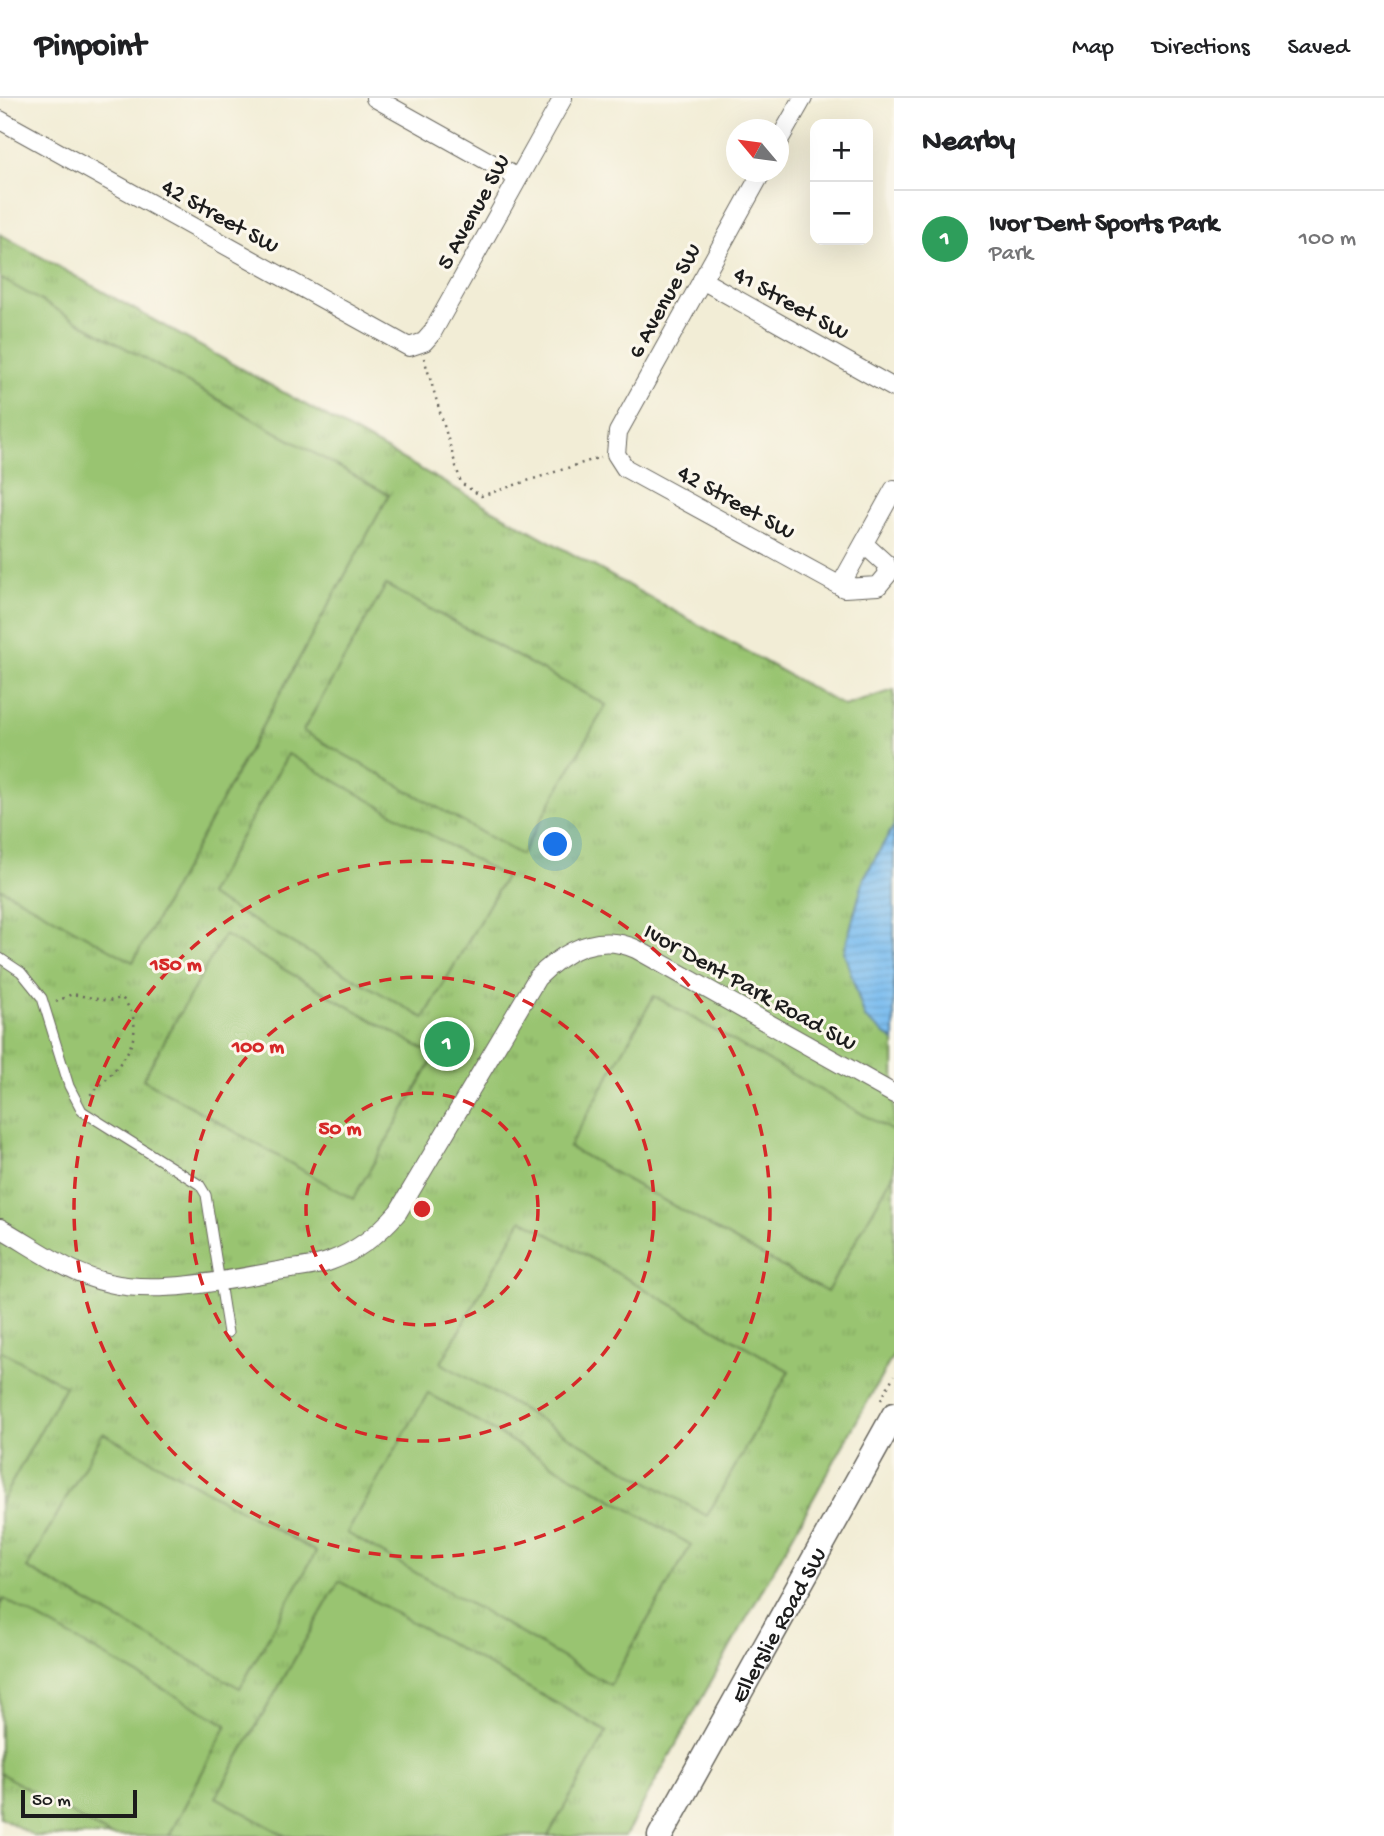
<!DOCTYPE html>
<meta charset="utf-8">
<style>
:root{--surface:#fff;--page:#f6f6f6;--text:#202124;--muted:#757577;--line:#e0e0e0;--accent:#ea580c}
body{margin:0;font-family:"Gochi Hand",sans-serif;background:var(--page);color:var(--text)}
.controls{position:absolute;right:21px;top:21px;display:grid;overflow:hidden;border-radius:14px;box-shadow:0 7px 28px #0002}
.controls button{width:63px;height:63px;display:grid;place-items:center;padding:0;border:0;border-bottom:2px solid var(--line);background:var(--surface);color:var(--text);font:35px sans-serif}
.compass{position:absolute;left:726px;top:21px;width:63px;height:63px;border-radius:50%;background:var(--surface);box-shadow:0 7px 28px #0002;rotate:299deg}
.scale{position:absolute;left:21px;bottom:18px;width:116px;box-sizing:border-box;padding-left:7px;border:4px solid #1c1c1c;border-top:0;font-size:19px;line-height:24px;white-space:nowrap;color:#1c1c1c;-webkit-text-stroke:5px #fbf7ec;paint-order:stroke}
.you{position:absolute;left:556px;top:747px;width:24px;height:24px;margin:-18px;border:5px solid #fff;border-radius:50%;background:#1a73e8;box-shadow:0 0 0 10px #1a73e833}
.badge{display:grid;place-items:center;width:46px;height:46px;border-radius:50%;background:var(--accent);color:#fff;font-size:23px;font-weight:700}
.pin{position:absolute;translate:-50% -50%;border:4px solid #fff;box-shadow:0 2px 7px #0006}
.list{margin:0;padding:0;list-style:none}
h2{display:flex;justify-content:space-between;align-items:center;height:91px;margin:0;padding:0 28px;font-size:30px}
h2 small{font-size:23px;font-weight:400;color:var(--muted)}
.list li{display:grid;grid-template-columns:46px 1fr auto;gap:21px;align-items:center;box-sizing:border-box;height:98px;padding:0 28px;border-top:2px solid var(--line)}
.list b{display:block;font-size:26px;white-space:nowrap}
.list p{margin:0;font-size:23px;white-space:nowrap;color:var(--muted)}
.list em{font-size:23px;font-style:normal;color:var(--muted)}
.map{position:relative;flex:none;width:894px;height:1738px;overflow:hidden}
header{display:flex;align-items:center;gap:42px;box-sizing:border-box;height:98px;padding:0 35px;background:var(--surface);border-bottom:2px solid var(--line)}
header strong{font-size:33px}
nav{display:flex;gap:38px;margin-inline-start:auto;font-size:24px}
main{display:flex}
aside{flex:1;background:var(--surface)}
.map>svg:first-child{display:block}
</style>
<header>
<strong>Pinpoint</strong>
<nav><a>Map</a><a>Directions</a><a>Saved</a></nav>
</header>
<main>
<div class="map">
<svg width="894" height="1738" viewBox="0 0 894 1738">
<defs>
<pattern id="grass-tufts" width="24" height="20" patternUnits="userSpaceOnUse" patternTransform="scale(1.75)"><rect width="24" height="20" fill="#99c471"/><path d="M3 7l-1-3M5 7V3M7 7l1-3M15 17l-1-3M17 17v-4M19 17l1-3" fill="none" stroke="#83a861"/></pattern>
<pattern id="water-rules" width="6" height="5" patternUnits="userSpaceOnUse" patternTransform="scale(1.75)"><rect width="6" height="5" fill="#79bcef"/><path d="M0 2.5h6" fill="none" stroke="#68a1cc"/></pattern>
</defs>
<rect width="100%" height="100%" fill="#fbf7ec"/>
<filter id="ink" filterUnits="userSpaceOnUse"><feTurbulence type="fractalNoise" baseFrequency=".0143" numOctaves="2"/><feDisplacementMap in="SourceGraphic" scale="14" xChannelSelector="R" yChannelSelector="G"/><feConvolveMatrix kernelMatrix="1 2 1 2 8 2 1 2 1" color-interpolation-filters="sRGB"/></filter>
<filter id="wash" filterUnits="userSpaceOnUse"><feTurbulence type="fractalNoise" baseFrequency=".00686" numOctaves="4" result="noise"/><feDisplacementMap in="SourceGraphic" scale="28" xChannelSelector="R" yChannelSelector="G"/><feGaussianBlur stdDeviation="1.57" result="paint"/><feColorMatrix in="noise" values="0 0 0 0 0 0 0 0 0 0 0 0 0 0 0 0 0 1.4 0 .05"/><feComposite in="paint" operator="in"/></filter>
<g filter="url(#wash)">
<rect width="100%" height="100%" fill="#f2edd6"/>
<polygon fill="url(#grass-tufts)" stroke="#5a7046" stroke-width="2" points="0,136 844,608 894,592 894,1256 625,1738 34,1738 0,1719"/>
<g fill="#99c471" stroke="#5a7046" stroke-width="2">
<polygon points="0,180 389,397 133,864 0,790"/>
<polygon points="386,487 606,607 521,757 303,633"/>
<polygon points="288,656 505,779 424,920 208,797"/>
<polygon points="224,837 435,958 353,1101 143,981"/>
<polygon points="654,898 894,1034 894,1075 827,1194 569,1049"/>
<polygon points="522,1121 789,1273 707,1418 441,1265"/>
<polygon points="0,1252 65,1288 0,1406"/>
<polygon points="428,1295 691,1447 610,1587 347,1435"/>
<polygon points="103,1335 316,1454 240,1590 27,1470"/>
<polygon points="339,1483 607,1634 548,1738 286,1738 216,1699"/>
<polygon points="4,1501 227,1627 169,1738 111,1738 0,1675 0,1507"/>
</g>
<polygon fill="url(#water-rules)" stroke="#4a6c86" stroke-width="2" points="894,727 894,943 865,920 844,854 864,780"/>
</g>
<g filter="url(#ink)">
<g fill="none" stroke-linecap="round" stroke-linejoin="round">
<g stroke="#67655d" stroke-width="11">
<polyline id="service" points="0,860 21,874 42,900 69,988 82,1013 200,1087 206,1097 228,1235"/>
</g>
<g stroke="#67655d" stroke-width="20">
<g id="minor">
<polyline points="375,0 518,80"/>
<polyline points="0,22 409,249 424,244 432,235 563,0"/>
<polyline points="778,44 803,0"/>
<polyline points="762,74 618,334 616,356 625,370 844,490 878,488 888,476 886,466 864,446"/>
<polyline points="702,182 894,290"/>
<polyline points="840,488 894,391"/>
<path d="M0,1130c34,19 71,47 109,55 49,12 125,-4 174,-13 15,-2 33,-3 47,-9 28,-10 49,-27 68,-49l139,-234c28,-28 61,-46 99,-29l258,145"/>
</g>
</g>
<g stroke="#67655d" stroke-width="27">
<g id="secondary">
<path id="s1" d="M660,1738l234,-421"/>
</g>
</g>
<g stroke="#67655d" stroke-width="2.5" stroke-dasharray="2 5" stroke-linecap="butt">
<polyline points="424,260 461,385 481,398 601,359"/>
<path d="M56,904l16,-8 36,7 14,-3c33,38 -7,73 -34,99"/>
<polyline points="881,1302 894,1277"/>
</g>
<use href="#service" stroke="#fff" stroke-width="9"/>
<use href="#minor" stroke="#fff" stroke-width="18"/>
<use href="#secondary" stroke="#fff" stroke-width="24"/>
</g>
</g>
<g fill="none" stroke="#d62828" stroke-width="3.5" stroke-dasharray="12 9">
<circle cx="422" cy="1111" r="116"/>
<circle cx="422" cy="1111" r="232"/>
<circle cx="422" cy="1111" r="348"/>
</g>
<g text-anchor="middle" stroke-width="6" stroke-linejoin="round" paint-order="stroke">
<g font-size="24" fill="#1c1c1c" stroke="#fbf7ec">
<text transform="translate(472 113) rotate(-61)" y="8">5 Avenue SW</text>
<text transform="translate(221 117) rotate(29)" y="8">42 Street SW</text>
<text transform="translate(663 202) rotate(-61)" y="8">6 Avenue SW</text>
<text transform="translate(792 204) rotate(29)" y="8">41 Street SW</text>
<text transform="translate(737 403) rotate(29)" y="8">42 Street SW</text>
<text transform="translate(751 888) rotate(29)" y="8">Ivor Dent Park Road SW</text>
<text dy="8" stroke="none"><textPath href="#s1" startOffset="242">Ellerslie Road SW</textPath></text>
</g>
</g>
<circle cx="422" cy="1111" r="10" fill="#d62828" stroke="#fbf7ec" stroke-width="3.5"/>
<g font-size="21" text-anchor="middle" font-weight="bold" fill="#d62828" stroke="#fbf7ec" stroke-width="6" stroke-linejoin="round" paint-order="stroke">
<text x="176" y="872">150 m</text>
<text x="258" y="954">100 m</text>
<text x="340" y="1036">50 m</text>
</g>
</svg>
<div class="controls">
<button>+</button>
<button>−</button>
</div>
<svg class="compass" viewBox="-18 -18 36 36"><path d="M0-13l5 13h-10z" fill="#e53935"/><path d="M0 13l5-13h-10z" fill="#757577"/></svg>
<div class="scale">50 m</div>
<div class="you"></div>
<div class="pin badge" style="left:447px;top:946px;background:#2e9e5b">1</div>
</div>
<aside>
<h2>Nearby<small></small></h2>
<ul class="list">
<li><span class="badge" style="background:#2e9e5b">1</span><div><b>Ivor Dent Sports Park</b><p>Park</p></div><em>100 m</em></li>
</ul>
</aside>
</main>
